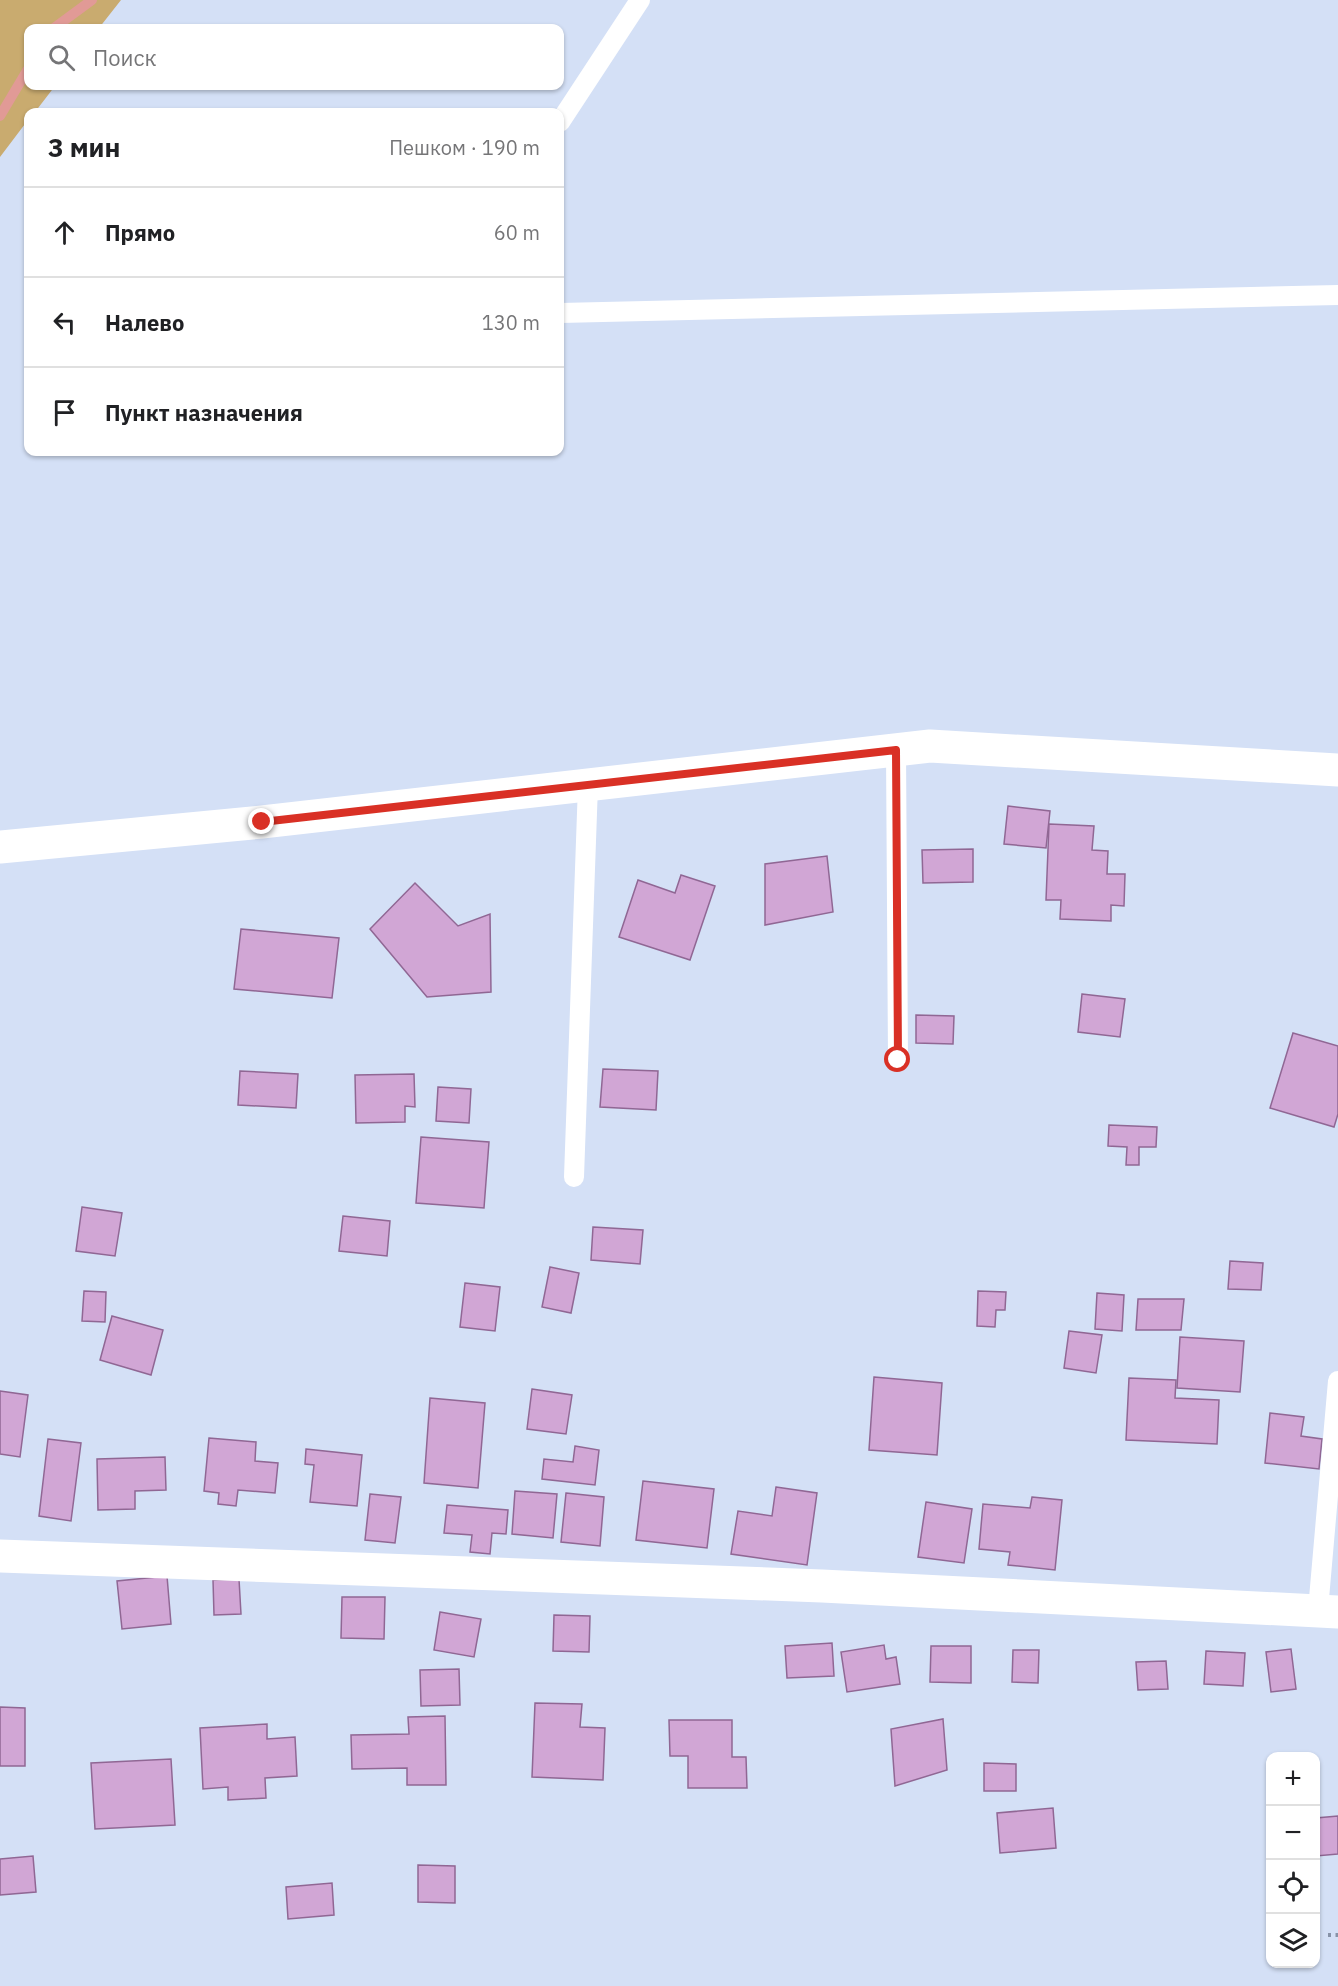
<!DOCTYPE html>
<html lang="ru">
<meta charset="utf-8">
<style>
:root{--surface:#fff;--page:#f2f2f2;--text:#202124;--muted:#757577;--line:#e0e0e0}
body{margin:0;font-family:"IBM Plex Sans",sans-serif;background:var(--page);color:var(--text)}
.controls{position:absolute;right:18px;bottom:18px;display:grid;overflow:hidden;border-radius:12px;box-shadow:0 2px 4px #0004}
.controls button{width:54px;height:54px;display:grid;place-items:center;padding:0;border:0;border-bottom:2px solid var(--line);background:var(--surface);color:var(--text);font:30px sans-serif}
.stop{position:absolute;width:18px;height:18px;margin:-14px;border:4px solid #d93025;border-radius:50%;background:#fff}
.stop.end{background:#d93025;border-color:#fff;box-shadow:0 2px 6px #0008}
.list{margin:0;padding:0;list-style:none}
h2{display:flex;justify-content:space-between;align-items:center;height:78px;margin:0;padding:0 24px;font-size:26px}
h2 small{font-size:20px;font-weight:400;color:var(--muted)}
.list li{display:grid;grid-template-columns:39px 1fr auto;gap:18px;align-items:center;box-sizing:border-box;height:90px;padding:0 24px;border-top:2px solid var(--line)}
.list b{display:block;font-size:22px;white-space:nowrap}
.list em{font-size:20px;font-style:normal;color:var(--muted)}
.icon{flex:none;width:33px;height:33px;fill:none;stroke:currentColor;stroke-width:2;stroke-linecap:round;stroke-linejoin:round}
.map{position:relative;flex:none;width:1338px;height:1986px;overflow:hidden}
.search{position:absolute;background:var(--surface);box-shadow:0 2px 4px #0004;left:24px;top:24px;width:540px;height:66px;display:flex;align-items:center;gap:15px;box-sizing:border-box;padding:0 21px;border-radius:12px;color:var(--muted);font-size:22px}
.panel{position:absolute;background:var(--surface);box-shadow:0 2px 4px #0004;left:24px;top:108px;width:540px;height:348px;border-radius:12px}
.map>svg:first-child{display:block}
</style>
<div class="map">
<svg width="1338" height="1986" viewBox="0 0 1338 1986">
<rect width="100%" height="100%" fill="#d4e0f6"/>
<polygon fill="#c9ab6f" points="0,0 121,0 99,28 28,28 28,86 55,86 35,112 28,112 28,120 0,157"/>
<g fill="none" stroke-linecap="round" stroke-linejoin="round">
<g stroke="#e19a96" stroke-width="10">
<polyline points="54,28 92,0"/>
<polyline points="0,116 28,69"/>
</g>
</g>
<g fill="#d1a6d5" stroke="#906794" stroke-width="1.5">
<polygon points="1008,806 1050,811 1046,848 1004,844"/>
<polygon points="1049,824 1094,826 1092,850 1108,851 1107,874 1125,874 1124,906 1111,905 1111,921 1060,919 1061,900 1046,900"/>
<polygon points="973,849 973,882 923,883 922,850"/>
<polygon points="827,856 833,912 765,925 765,864"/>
<polygon points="681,875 715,886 690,960 619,937 638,880 675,893"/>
<polygon points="415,883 458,926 490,914 491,992 427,997 370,929"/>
<polygon points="241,929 339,938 332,998 234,989"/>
<polygon points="1082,994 1125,999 1120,1037 1078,1032"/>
<polygon points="916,1015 954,1016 953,1044 916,1043"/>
<polygon points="1293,1033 1338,1046 1338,1114 1334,1127 1270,1108"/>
<polygon points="603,1069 658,1071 656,1110 600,1107"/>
<polygon points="240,1071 298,1074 296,1108 238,1105"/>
<polygon points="414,1074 415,1107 405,1106 405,1122 356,1123 355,1075"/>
<polygon points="438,1087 471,1089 469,1123 436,1121"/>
<polygon points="1109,1125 1157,1127 1156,1147 1139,1147 1139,1165 1126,1165 1127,1147 1108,1146"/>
<polygon points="421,1137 489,1142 484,1208 416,1203"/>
<polygon points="82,1207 122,1213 115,1256 76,1251"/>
<polygon points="343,1216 390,1221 387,1256 339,1251"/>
<polygon points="593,1227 643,1230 640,1264 591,1260"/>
<polygon points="1230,1261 1263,1263 1261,1290 1228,1289"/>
<polygon points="550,1267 579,1273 571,1313 542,1307"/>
<polygon points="465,1283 500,1287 495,1331 460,1327"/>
<polygon points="84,1291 106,1292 105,1322 82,1321"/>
<polygon points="978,1291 1006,1292 1005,1310 996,1310 995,1327 977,1326"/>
<polygon points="1097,1293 1124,1295 1122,1331 1095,1329"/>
<polygon points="1138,1299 1184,1299 1181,1330 1136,1330"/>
<polygon points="112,1316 163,1330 151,1375 100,1360"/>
<polygon points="1069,1331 1102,1335 1096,1373 1064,1368"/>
<polygon points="1180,1337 1244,1341 1240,1392 1177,1388"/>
<polygon points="874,1377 942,1383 937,1455 869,1450"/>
<polygon points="1129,1378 1176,1380 1175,1398 1219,1400 1217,1444 1126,1440"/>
<polygon points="532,1389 572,1395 566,1434 527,1429"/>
<polygon points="0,1391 28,1395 20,1457 0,1454"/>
<polygon points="430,1398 485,1403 478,1488 424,1483"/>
<polygon points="1270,1413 1304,1417 1301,1436 1322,1439 1319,1469 1265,1463"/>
<polygon points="209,1438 256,1442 255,1461 278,1463 275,1493 238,1490 236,1506 218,1504 219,1493 204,1491"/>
<polygon points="48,1439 81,1443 71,1521 39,1516"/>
<polygon points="575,1446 599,1450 595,1485 542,1479 544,1459 573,1462"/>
<polygon points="306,1449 362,1455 357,1506 310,1502 314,1465 305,1464"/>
<polygon points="165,1457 166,1490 135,1491 135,1509 98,1510 97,1459"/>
<polygon points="643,1481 714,1489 707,1548 636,1540"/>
<polygon points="776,1487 817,1493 807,1565 731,1554 738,1511 772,1516"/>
<polygon points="515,1491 557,1494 553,1538 512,1534"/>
<polygon points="566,1493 604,1497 600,1546 561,1542"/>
<polygon points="370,1494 401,1497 395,1543 365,1540"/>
<polygon points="1032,1497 1062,1500 1055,1570 1008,1565 1010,1552 979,1549 983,1504 1030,1508"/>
<polygon points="926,1502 972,1509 964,1563 918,1557"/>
<polygon points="447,1505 508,1510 506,1534 492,1533 490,1554 470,1552 472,1535 444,1533"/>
<polygon points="167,1576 171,1624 122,1629 117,1581"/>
<polygon points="239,1579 241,1614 214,1615 213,1580"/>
<polygon points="342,1597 385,1597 384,1639 341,1638"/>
<polygon points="440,1612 481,1619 474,1657 434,1650"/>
<polygon points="554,1615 590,1616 589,1652 553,1651"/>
<polygon points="832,1643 834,1676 787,1678 785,1646"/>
<polygon points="884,1645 886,1659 896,1657 900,1684 847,1692 841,1652"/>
<polygon points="931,1646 971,1646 971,1683 930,1682"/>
<polygon points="1291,1649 1296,1689 1271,1692 1266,1652"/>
<polygon points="1013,1650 1039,1650 1038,1683 1012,1682"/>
<polygon points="1206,1651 1245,1653 1243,1686 1204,1684"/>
<polygon points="1166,1661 1168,1689 1138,1690 1136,1662"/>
<polygon points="459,1669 460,1705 421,1706 420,1670"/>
<polygon points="535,1703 582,1704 580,1727 605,1728 603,1780 532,1777"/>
<polygon points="0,1707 25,1708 25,1766 0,1766"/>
<polygon points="445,1716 446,1785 407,1785 407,1768 352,1769 351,1735 409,1734 408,1717"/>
<polygon points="943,1719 947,1770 895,1786 891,1729"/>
<polygon points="669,1720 732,1720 732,1757 746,1757 747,1788 688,1788 688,1756 670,1756"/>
<polygon points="267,1724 267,1739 295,1737 297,1776 265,1778 266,1798 228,1800 228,1787 203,1789 200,1728"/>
<polygon points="171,1759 175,1825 95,1829 91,1763"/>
<polygon points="984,1763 1016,1764 1016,1791 984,1791"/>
<polygon points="1053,1808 1056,1848 1000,1853 997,1813"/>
<polygon points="1338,1816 1338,1854 1316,1856 1316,1818"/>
<polygon points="33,1856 36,1892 0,1895 0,1859"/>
<polygon points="418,1865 455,1866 455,1903 418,1902"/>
<polygon points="332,1883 334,1915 288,1919 286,1887"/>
</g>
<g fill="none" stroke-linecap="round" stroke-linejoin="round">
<polyline stroke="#8793a8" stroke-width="4" stroke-dasharray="3 4.5" stroke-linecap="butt" points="1328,1935 1338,1935"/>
<g stroke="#fff" stroke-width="20">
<polyline points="560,122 640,0"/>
<polyline points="560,313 1338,295"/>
<polyline points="896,750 898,1060"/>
<polyline points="574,1177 588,785"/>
<polyline points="1318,1610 1338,1381"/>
</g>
<g stroke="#fff" stroke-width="33">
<polyline points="0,847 262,822 930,746 1338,770"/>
<polyline points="0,1556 822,1586 1338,1612"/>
</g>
</g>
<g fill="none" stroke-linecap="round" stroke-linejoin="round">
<polyline stroke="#d93025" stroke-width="8" points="262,822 896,750 898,1060"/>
</g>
</svg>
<div class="controls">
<button>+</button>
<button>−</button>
<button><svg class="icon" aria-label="locate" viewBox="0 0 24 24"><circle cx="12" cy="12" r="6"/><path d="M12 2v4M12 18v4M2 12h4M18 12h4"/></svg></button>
<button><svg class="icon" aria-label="layers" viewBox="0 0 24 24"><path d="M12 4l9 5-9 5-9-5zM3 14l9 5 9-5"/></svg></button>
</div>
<div class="stop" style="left:898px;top:1060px"></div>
<div class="stop end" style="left:262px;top:822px"></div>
<div class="search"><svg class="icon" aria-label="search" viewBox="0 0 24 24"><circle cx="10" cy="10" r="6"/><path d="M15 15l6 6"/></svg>Поиск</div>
<section class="panel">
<h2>3 мин<small>Пешком · 190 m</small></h2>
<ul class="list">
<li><svg class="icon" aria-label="ahead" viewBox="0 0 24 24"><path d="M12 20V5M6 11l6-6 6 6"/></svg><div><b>Прямо</b></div><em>60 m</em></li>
<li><svg class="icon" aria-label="left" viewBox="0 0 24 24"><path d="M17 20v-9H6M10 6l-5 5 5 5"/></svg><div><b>Налево</b></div><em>130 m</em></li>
<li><svg class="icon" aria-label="arrive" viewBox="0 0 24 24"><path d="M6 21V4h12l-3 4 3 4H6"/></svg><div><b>Пункт назначения</b></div></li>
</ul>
</section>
</div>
